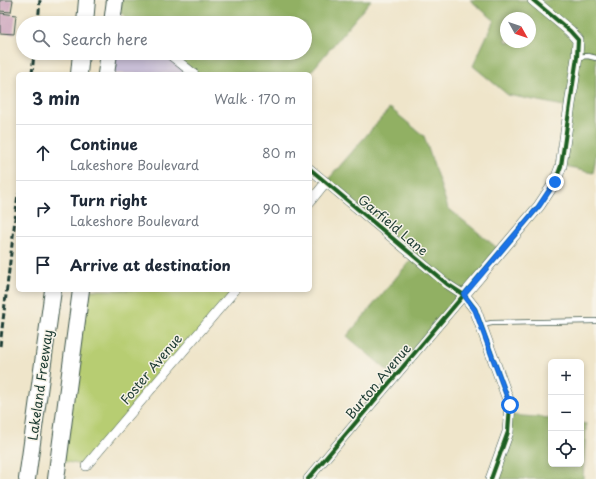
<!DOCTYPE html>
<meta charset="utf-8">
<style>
:root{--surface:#fff;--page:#f6f6f7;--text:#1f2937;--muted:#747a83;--line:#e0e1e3}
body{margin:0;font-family:"Playpen Sans",sans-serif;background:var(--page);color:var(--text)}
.controls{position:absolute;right:12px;bottom:12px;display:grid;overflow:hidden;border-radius:6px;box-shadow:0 2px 6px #0003}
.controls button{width:36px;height:36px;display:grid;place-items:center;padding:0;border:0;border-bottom:1px solid var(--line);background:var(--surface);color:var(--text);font:20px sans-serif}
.compass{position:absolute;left:500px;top:12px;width:36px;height:36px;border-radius:50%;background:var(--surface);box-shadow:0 2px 6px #0003;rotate:130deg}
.stop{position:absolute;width:12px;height:12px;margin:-9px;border:3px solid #1a73e8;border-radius:50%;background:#fff}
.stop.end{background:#1a73e8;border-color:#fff;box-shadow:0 1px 4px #0008}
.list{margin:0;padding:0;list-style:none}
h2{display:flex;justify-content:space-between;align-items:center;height:52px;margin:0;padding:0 16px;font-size:17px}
h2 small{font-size:13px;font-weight:400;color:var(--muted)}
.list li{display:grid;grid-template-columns:26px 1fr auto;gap:12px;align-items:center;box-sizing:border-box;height:56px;padding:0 16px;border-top:1px solid var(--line)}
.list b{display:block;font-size:15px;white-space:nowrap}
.list p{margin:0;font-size:13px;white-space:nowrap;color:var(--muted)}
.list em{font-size:13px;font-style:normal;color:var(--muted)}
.icon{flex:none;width:22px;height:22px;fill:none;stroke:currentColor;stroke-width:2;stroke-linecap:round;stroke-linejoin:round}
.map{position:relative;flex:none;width:596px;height:479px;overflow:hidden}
.search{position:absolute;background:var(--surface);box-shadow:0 2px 6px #0003;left:16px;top:16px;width:296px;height:44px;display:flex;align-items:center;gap:10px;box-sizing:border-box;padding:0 14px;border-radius:22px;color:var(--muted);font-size:15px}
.panel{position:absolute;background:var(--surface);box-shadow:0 2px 6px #0003;left:16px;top:72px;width:296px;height:220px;border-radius:6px}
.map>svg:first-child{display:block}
</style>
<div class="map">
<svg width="596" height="479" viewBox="0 0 596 479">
<rect width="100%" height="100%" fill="#f7f3e8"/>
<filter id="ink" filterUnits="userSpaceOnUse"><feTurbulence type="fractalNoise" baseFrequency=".025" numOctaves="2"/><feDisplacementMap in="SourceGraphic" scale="8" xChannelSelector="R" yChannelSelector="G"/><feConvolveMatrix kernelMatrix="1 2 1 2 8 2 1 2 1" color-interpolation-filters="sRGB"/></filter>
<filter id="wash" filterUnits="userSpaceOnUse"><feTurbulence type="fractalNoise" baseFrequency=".012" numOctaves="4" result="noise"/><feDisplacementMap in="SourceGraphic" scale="16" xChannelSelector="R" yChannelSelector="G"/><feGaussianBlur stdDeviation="0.9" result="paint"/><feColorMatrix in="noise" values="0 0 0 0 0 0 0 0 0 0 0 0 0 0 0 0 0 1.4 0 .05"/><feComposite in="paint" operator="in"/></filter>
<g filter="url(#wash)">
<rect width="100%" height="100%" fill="#efe5ca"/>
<polygon fill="#c9bfd7" points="109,53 168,53 194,74 106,74"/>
<polygon fill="#b7cd72" stroke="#6b8553" points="81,290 235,290 86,466 59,460"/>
<g fill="#91b064" stroke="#58764c" fill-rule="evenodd">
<polygon points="115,0 371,0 309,74 194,74 168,53 305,53 305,23 132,23 114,7"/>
<path d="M470,0h126v155l-3,18 -32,-7 8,-59 -61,-12 -35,-29 21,-46zM506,18h24v24h-24z"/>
<polygon points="390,108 424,136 448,208 501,251 395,377 347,336 415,255 326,182"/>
<polygon points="509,415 551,418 551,464 581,464 581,423 586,424 583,479 491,479"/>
</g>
<g id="blocks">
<g fill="#c699b6">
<polygon points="0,0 13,0 11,12 0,11"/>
<polygon points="0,13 16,15 14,34 0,33"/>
</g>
</g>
</g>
<g filter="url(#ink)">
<use href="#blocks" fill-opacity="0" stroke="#3e564a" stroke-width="1"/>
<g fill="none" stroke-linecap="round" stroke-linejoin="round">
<g stroke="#3e564a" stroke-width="6">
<g id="service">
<polyline points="577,57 588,56 596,58"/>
<polyline points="481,325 492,323 596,321"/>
</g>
</g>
<g stroke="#3e564a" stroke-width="10">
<g id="minor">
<polyline points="168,53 194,74"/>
<polyline points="310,202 326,182"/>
<polyline points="86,466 235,290"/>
<polyline points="308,479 464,295 447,284 310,169"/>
</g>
</g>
<g stroke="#3e564a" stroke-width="12">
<polyline id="tertiary" points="491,479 508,432 510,405 475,309 464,295 539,206 555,182 561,166 577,57 578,40 570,31 533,0"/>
</g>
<g stroke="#3e564a" stroke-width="18">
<g id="motorway">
<polyline points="85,23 87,0"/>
<polyline points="112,23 115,0"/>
<polyline points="79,74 81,53"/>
<polyline points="106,74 109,53"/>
<polyline points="27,479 53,290"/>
<polyline points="56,479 81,290"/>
</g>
</g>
<use href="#service" stroke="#fff" stroke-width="4.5"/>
<use href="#minor" stroke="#fff" stroke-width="9"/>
<use href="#tertiary" stroke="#fff" stroke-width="11"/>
<use href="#motorway" stroke="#fff" stroke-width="16"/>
<g stroke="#1f3d34" stroke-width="3" stroke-dasharray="6 3" stroke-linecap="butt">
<polyline points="38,23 40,0"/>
<polyline points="32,74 34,53"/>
<polyline points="0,346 18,194"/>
</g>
<g stroke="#f7f3e8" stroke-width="6">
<g id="cycleway">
<polyline points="310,169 447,284 464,295 475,309 510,405 508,432 491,479"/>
<polyline points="308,479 539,206 555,182 561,166 577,57 578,40 570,31 533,0"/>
</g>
</g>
<use href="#cycleway" stroke="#1b5e20" stroke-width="4"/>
</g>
</g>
<g fill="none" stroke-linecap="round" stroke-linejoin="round" filter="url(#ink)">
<polyline stroke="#1a73e8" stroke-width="5" points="510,405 475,310 464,295 539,206 555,182"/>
</g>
<g text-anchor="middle" stroke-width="3" stroke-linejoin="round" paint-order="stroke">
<g font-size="13" fill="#1f3d34" stroke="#f7f3e8">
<text transform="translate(393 225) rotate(40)" y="5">Garfield Lane</text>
<text transform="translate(151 369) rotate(-50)" y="5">Foster Avenue</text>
<text transform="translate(378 381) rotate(-50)" y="5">Burton Avenue</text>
<text transform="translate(40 385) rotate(-82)" y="5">Lakeland Freeway</text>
</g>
</g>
</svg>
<div class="controls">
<button>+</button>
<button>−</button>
<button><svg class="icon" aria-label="locate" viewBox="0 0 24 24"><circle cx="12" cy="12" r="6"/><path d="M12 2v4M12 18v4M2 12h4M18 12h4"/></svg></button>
</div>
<svg class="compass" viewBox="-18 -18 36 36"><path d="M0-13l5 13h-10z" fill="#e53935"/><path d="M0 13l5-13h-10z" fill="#747a83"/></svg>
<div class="stop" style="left:510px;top:405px"></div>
<div class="stop end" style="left:555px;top:182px"></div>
<div class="search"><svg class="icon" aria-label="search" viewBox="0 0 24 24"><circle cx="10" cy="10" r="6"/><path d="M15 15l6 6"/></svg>Search here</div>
<section class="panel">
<h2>3 min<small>Walk · 170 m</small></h2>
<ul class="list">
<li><svg class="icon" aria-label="ahead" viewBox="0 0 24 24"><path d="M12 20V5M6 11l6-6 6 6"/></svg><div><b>Continue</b><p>Lakeshore Boulevard</p></div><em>80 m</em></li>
<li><svg class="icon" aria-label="right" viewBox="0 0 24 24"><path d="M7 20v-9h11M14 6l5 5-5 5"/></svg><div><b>Turn right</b><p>Lakeshore Boulevard</p></div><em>90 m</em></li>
<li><svg class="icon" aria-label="arrive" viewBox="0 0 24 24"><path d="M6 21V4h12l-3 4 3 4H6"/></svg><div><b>Arrive at destination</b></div></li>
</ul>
</section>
</div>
